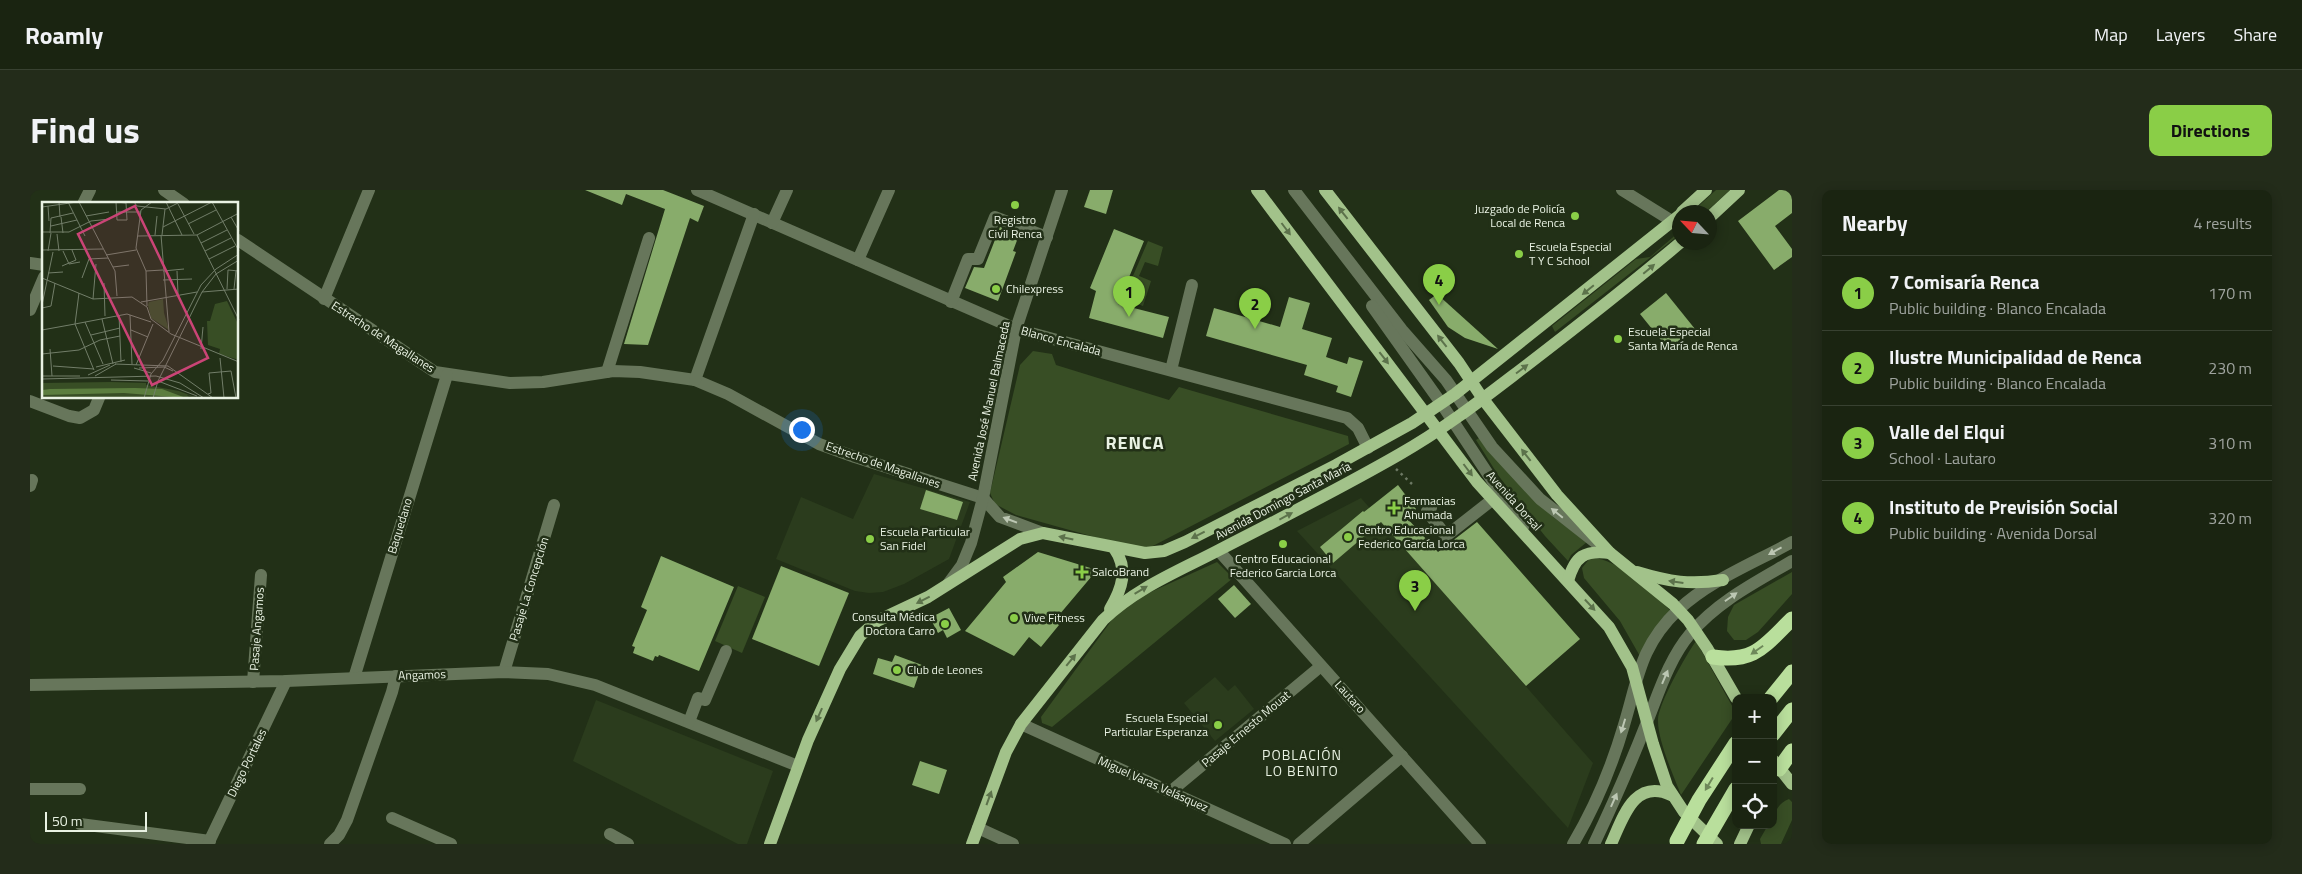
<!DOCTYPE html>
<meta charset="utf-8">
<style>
:root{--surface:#1a2411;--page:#232c1a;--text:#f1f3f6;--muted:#9fa49f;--line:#384131;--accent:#8ace47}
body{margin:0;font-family:"Titillium Web",sans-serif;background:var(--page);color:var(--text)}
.controls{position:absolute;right:15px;bottom:15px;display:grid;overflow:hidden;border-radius:10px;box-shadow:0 2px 12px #0003}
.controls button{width:45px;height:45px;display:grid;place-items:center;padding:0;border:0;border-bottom:1px solid var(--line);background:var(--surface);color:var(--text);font:25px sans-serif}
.compass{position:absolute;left:1642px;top:15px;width:45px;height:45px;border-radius:50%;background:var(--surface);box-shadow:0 2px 12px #0003;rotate:296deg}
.scale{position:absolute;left:15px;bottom:12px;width:102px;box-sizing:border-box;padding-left:5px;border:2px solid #e9f2e3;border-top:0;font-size:14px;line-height:18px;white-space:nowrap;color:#e9f2e3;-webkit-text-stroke:4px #223017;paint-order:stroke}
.you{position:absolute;left:771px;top:239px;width:18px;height:18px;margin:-12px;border:4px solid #fff;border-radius:50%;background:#1a73e8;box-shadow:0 0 0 8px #1a73e833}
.badge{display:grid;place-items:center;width:32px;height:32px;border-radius:50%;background:var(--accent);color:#111;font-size:16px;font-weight:700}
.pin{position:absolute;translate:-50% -41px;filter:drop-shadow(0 1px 2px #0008)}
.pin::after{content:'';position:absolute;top:26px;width:18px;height:15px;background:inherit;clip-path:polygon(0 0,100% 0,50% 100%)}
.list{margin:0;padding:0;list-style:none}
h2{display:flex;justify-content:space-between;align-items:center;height:65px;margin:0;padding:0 20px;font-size:21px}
h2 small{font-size:16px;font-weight:400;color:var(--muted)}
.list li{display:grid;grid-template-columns:32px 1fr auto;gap:15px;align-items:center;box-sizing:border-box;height:75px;padding:0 20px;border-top:1px solid var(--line)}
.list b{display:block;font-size:19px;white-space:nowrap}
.list p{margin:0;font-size:16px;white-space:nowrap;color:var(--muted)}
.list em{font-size:16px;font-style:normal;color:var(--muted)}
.icon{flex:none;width:28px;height:28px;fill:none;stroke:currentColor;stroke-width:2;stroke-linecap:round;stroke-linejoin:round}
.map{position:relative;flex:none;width:1762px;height:654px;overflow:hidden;border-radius:10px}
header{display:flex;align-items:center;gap:30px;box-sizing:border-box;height:70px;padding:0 25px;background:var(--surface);border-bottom:1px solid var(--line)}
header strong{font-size:24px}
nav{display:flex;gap:28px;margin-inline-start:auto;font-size:18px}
.intro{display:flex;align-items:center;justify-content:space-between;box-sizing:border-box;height:120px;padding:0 30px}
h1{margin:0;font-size:35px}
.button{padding:12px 22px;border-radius:10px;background:var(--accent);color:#111;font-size:18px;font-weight:700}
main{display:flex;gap:30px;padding:0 30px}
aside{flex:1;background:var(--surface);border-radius:10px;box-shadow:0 2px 12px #0003}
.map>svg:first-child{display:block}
</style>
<header>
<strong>Roamly</strong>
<nav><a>Map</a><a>Layers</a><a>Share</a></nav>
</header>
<div class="intro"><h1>Find us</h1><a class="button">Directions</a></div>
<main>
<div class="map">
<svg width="1762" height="654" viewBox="0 0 1762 654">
<rect width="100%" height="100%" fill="#223017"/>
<g fill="#2b3c1d">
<polygon points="844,284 940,312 919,369 874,394 853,402 839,403 825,401 746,369 771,307 823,329"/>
<polygon points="1331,308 1563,573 1538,638 1267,341"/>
<polygon points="1185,487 1198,501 1205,495 1224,519 1185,551 1154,513"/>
<polygon points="566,510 743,581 717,654 708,654 543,571"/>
</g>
<g fill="#384e25">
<polygon points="1686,0 1700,0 1676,22 1662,22"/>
<polygon points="1649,42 1649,45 1525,142 1522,136 1606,69 1620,67"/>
<polygon points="1118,51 1133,57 1128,76 1115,72 1109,86 1121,91 1113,116 1093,109"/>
<polygon points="1003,161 1022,164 1026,175 1139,210 1149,197 1318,246 1319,254 1119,358 1093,355 986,325 965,314 960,303 990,175"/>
<polygon points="1449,248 1523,327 1557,352 1541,365 1538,371 1515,346 1492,317 1468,285 1446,250"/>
<path d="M1560,368c29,-1 62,36 82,54l-31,46 -21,-37 -36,-43 -2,-10z"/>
<polygon points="1187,372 1203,388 1022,537 1012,533 1011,527 1084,427 1103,410"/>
<polygon points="1762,382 1762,404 1728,442 1716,450 1704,450 1697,441 1698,427 1704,415"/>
<polygon points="708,396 735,407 712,463 685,451"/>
<path d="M1666,451l40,72 -55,82c-7,-18 -23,-54 -23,-74 -1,-15 28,-66 38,-80z"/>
<path d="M1759,609l3,3v18l-11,24h-20l-1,-5 8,-14h5c0,-11 5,-22 16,-26z"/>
</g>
<g fill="#88ac6b">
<polygon points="555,0 633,0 674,16 668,32 660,28 618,155 594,154 635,19 596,4 592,15"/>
<polygon points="1060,0 1083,0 1076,24 1054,17"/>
<polygon points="1749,0 1762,0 1762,23 1745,36 1762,59 1762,67 1744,80 1708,31"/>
<polygon points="970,37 989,45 983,61 986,62 968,111 935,98 944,77 954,78"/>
<polygon points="1084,39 1114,51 1088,114 1139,127 1133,148 1059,128 1066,101 1060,98"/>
<polygon points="1636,103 1665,139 1639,160 1610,124"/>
<polygon points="1407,104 1468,159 1435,148 1418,137 1399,110"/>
<polygon points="1259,107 1280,113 1272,139 1302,148 1296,167 1317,174 1319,167 1333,171 1321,207 1306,202 1308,196 1274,185 1277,175 1176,146 1184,118 1250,137"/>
<polygon points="1368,295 1386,319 1376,327 1408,362 1447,332 1550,449 1496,496 1351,332 1303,373 1290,357 1333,321 1334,322"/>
<polygon points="896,300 933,312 927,330 890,319"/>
<polygon points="1008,362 1067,380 1024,431 1029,435 1011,457 999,447 984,466 935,441 976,392 973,387"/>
<polygon points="631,366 704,397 669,481 629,465 628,467 625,466 623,471 603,463 605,457 602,456 617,420 611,417"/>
<polygon points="751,376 819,403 789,476 722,449"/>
<polygon points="1204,395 1221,414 1205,428 1188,409"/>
<polygon points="919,418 931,440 917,448 913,440 908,443 900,428"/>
<polygon points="865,465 892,475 884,498 843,484 848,468 862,472"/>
<polygon points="890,571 917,580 909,604 882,595"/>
</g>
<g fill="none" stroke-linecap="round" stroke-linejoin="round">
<polyline stroke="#6d7964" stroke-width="2.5" stroke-dasharray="2.5 4" stroke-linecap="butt" points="1366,279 1382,294"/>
<g stroke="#67765b" stroke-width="12">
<polyline points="134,0 154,14"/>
<polyline points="667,0 986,139 1317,228 1328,238 1338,258"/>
<polyline points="1264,0 1372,140 1416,190 1462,257 1510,309 1570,356"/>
<polyline points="1592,0 1642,31"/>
<polyline points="53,14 60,0"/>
<polyline points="742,33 757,0"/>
<polyline points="208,50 405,182 480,193 513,192 583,181 610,182 665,190 698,204 789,254 825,267 953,308 970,327 1013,343"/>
<polyline points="828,70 859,0"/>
<polyline points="0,73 14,75"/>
<polyline points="294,109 339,0"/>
<polyline points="921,112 938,69 948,69 965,27 1017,47"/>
<polyline points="1342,116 1411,213 1493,337"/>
<polyline points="0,120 14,87"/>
<polyline points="1141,180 1162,95"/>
<polyline points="577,182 619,48"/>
<polyline points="665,190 724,24"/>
<polyline points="0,211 39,226 50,228 64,220 69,208"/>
<polyline points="0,296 2,290"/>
<polyline points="1401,318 1397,321 1416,346 1462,310"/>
<polyline points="1189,361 1450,654"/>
<polyline points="918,394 932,375 941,353 953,308 986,139 1032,0"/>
<polyline points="474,482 524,315"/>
<polyline points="324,488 417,185"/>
<polyline points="223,492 231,385"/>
<polyline points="0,495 256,491 474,482 518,484 565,495 768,576"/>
<polyline points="659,532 668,508 675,510 696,461"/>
<polyline points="991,534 1255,654"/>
<polyline points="0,599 50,599"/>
<polyline points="1140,602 1291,476"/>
<polyline points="362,628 421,654"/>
<polyline points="50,634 180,651"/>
<polyline points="948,638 983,654"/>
<polyline points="580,644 598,654"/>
<polyline points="178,654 256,491"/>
<polyline points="300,654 309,645 317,630 362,502 366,486"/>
<polyline points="1269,654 1372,566"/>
<path d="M1543,654c22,-37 39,-78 51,-119 14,-46 16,-79 54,-115 32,-30 76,-47 114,-68"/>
<path d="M1564,654c19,-40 37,-81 53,-122 12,-30 22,-63 43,-88 28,-33 66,-52 102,-73"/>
</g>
<g stroke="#a2c28a" stroke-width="12">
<polyline points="1227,0 1447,292 1579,437 1602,477 1623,554 1637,596 1654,622 1687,654"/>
<polyline points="1295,0 1429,173 1453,209 1527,305 1580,363 1643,414 1658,430 1677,458 1706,508"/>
<polyline points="1652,22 1676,0"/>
<polyline points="1680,27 1709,0"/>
<path d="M1607,382c33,10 53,13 86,8"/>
<path d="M1538,391c7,-25 16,-31 42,-28"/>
<path d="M1080,419c12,-20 19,-40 4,-61"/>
<polyline points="1743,570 1762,594"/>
<polyline points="740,654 778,550 810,479 830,446 847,431 898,407 990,349 1013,343 1115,363 1134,361 1155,352 1306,275 1382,233 1425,204 1650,25"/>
<path d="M942,654l34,-92 15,-28 82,-104c33,-32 76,-49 116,-70 61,-31 122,-62 181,-96 46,-26 85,-57 127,-89 52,-40 103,-80 154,-123"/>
<path d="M1581,654c12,-26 23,-66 60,-49"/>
<polyline points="1710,654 1719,635"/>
</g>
<g stroke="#b9df9c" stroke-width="15">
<path d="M1683,467c42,6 51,-11 79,-38"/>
<polyline points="1741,508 1762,482"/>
<polyline points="1743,544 1762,520"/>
<polyline points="1749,579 1762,561"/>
</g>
<g stroke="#b9df9c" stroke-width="15">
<polyline points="1647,651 1669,610 1706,553"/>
<polyline points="1674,654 1706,599"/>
</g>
</g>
<defs><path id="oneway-solid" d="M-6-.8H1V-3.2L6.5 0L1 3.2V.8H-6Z" transform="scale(1.25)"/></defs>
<g fill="#5c724b">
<use href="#oneway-solid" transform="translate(1313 23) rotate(-128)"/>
<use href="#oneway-solid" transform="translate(1256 39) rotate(53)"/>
<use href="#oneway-solid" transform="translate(1619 79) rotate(-40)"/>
<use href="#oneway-solid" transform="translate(1558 100) rotate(141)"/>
<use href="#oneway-solid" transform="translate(1412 151) rotate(-128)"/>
<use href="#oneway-solid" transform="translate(1354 168) rotate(52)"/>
<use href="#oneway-solid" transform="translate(1492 179) rotate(-37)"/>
<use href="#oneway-solid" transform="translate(1496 265) rotate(-128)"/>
<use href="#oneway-solid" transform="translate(1438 280) rotate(53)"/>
<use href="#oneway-solid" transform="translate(1256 326) rotate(-28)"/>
<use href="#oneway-solid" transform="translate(1168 345) rotate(153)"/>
<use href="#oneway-solid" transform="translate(1036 348) rotate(-168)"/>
<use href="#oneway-solid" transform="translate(1646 392) rotate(-172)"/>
<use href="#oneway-solid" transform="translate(1111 400) rotate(-31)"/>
<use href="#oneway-solid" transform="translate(893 410) rotate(153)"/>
<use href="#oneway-solid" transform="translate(1560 415) rotate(47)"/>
<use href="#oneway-solid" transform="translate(1041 470) rotate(-51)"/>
<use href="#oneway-solid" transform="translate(789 525) rotate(114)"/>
<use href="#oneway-solid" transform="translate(959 608) rotate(-70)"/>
</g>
<g fill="#bcc7b3">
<use href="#oneway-solid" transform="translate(1527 323) rotate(-141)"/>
<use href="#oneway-solid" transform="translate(980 330) rotate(-159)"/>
<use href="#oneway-solid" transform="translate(1745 361) rotate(151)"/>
<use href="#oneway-solid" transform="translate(1701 407) rotate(-35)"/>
<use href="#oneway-solid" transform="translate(1635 487) rotate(-67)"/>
<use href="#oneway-solid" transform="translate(1593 536) rotate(107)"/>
<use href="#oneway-solid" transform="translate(1584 610) rotate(-66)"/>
</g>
<g fill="#6e885a">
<use href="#oneway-solid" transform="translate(1727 460) rotate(145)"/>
<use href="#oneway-solid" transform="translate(1679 594) rotate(121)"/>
</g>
<g fill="#8ace47" stroke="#223017" stroke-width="2">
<circle cx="985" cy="15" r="5"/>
<circle cx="1545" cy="26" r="5"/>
<circle cx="1489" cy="64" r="5"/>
<circle cx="966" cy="99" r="5"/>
<circle cx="1588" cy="149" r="5"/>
<path d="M1361.5 310.5h5v5h5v5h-5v5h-5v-5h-5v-5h5z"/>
<circle cx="1318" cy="347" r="5"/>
<circle cx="840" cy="349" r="5"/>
<circle cx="1253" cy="354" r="5"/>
<path d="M1049.5 374.5h5v5h5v5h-5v5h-5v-5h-5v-5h5z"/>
<circle cx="984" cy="428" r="5"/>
<circle cx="915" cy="434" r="5"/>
<circle cx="867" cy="480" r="5"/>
<circle cx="1188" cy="535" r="5"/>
</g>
<g text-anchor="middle" stroke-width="5" stroke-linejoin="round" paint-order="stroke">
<g font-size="12" fill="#e9f2e3" stroke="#223017" text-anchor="start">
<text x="1535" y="23" text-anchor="end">Juzgado de Policía<tspan x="1535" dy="14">Local de Renca</tspan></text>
<text x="985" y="34" text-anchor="middle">Registro<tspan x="985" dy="14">Civil Renca</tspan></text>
<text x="1499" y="61">Escuela Especial<tspan x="1499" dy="14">T Y C School</tspan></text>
<text x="976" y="103">Chilexpress</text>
<text x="1598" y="146">Escuela Especial<tspan x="1598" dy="14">Santa María de Renca</tspan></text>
<text x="1374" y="315">Farmacias<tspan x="1374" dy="14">Ahumada</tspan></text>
<text x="1328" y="344">Centro Educacional<tspan x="1328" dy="14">Federico García Lorca</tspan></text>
<text x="850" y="346">Escuela Particular<tspan x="850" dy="14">San Fidel</tspan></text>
<text x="1253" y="373" text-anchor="middle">Centro Educacional<tspan x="1253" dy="14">Federico Garcia Lorca</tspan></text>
<text x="1062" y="386">SalcoBrand</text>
<text x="905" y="431" text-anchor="end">Consulta Médica<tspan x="905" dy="14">Doctora Carro</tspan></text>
<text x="994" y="432">Vive Fitness</text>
<text x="877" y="484">Club de Leones</text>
<text x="1178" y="532" text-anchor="end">Escuela Especial<tspan x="1178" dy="14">Particular Esperanza</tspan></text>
</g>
<g font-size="12" fill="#e9f2e3" stroke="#223017">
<text transform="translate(353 147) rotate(33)" y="4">Estrecho de Magallanes</text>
<text transform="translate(1031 151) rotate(15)" y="4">Blanco Encalada</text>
<text transform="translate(959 211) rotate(-78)" y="4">Avenida José Manuel Balmaceda</text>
<text transform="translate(853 275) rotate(19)" y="4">Estrecho de Magallanes</text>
<text transform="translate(1253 311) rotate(-28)" y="4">Avenida Domingo Santa María</text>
<text transform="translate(1484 311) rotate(48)" y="4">Avenida Dorsal</text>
<text transform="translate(370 336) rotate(-73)" y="4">Baquedano</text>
<text transform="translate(499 399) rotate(-73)" y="4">Pasaje La Concepción</text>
<text transform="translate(227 439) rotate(-86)" y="4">Pasaje Angamos</text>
<text transform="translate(392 485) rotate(-2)" y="4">Angamos</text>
<text transform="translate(1320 507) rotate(48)" y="4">Lautaro</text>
<text transform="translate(1216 539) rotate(-40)" y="4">Pasaje Ernesto Mouat</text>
<text transform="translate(217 573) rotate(-64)" y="4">Diego Portales</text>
<text transform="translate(1123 594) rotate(24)" y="4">Miguel Varas Velásquez</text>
</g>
<g font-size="14" letter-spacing="1" fill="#e9f2e3" stroke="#223017">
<text x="1272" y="570">POBLACIÓN<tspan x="1272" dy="16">LO BENITO</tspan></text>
</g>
<g font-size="18" font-weight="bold" letter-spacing="1" fill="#e9f2e3" stroke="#223017">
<text x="1105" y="259">RENCA</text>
</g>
</g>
<g transform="translate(12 12)">
<rect width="196" height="196" fill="#223017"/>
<path d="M121,97l1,14 5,17 -18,-12 -3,-13 1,-3zM185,99l11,23 1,36 -20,-6 1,-5 -12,-4 -1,-24h3l5,-17zM69,180l35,1v2l33,6 18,7 -10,-3 3,3h-148v-15z" fill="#384e25"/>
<path d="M93,186l27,1 24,9 -62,-5 -82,2v-5l8,-1z" fill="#5c7e3f"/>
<path fill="none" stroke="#727e69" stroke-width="1" d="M17,0l1,15M26,0l17,34M37,0l36,69 2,25M74,0l10,1 1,17h-10zM92,0l3,4 29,3 12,-6M124,0l16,33M170,0l27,49M136,2l16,30M6,4l1,15M0,5l35,-5M74,10h25M44,14l23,-4M19,15l2,16M189,15l8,14M146,22l28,-14M9,24l26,-6M121,25l49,-25M0,30h27l22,-11 19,-2M8,31l1,-15 22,-5M15,32l2,17M113,33l2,-19M119,33l8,97M120,33l3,-26M155,33l42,85M96,34l59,-1 42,-22M159,41l26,-13M0,48l61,-1M6,49l3,-18M21,49l6,13 11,-2M163,49l26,-13M64,53l30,-5M167,57l26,-13M20,64l14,-6 -4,-10M71,65l16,-2M104,69l17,-1M121,69l21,-2M135,69l1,23M6,71l15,-1M0,76l51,21 39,-2 15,10 4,12 20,15 68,28M40,76l7,-19 19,-1M121,78l29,-1M62,81l1,33M185,87l1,-19 11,1M192,87l2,-18M160,90l37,-3M37,91l-4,31 52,-10 24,8M51,97l3,-35M99,100l56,-10M0,103l11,-53M105,104l-1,-35 -10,-23 5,-38 11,-8M0,106l9,-2 4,-23M77,113l2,47M88,113l2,49M60,117l11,45M43,120l18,42M33,122l19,46M0,128l33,-6M89,128l17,7M49,133l29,-7M8,147l2,27M159,147l2,-22M0,152l37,-4 21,-10 20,-4M178,156l4,40M73,162l53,2 45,32M94,163l17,-41M11,164l41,3M54,165l29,-7M92,166l17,5M97,166l25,-1 9,4M46,173l22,-10M0,174h38M53,174l21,-12M0,177l114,-3 24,7 24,15M69,178l37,1M116,179l39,15M166,192l3,-1 -2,-20 22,-2 5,27M102,196l7,-24 12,-14 38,-75 15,-16 23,-15M111,196l5,-17 44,-89 14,-18 23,-14"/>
<path fill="#ca4476" fill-opacity="0.15" stroke="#ca4476" stroke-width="2.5" d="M93,4l73,152 -56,27 -74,-151z"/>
<rect width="196" height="196" fill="none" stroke="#e9f2e3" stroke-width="2.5"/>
</g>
</svg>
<div class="controls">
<button>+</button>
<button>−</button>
<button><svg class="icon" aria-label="locate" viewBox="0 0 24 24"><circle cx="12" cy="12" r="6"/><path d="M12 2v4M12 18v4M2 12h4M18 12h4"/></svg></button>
</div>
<svg class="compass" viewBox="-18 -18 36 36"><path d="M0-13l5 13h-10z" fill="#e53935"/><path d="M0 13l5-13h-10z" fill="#9fa49f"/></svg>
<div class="scale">50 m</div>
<div class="you"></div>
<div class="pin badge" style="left:1099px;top:127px">1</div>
<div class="pin badge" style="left:1225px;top:139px">2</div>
<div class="pin badge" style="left:1385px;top:421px">3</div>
<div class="pin badge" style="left:1409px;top:115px">4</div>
</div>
<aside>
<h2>Nearby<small>4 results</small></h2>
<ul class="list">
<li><span class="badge">1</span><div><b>7 Comisaría Renca</b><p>Public building · Blanco Encalada</p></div><em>170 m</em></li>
<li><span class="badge">2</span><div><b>Ilustre Municipalidad de Renca</b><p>Public building · Blanco Encalada</p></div><em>230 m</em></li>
<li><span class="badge">3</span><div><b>Valle del Elqui</b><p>School · Lautaro</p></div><em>310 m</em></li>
<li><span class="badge">4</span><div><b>Instituto de Previsión Social</b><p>Public building · Avenida Dorsal</p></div><em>320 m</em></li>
</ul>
</aside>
</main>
